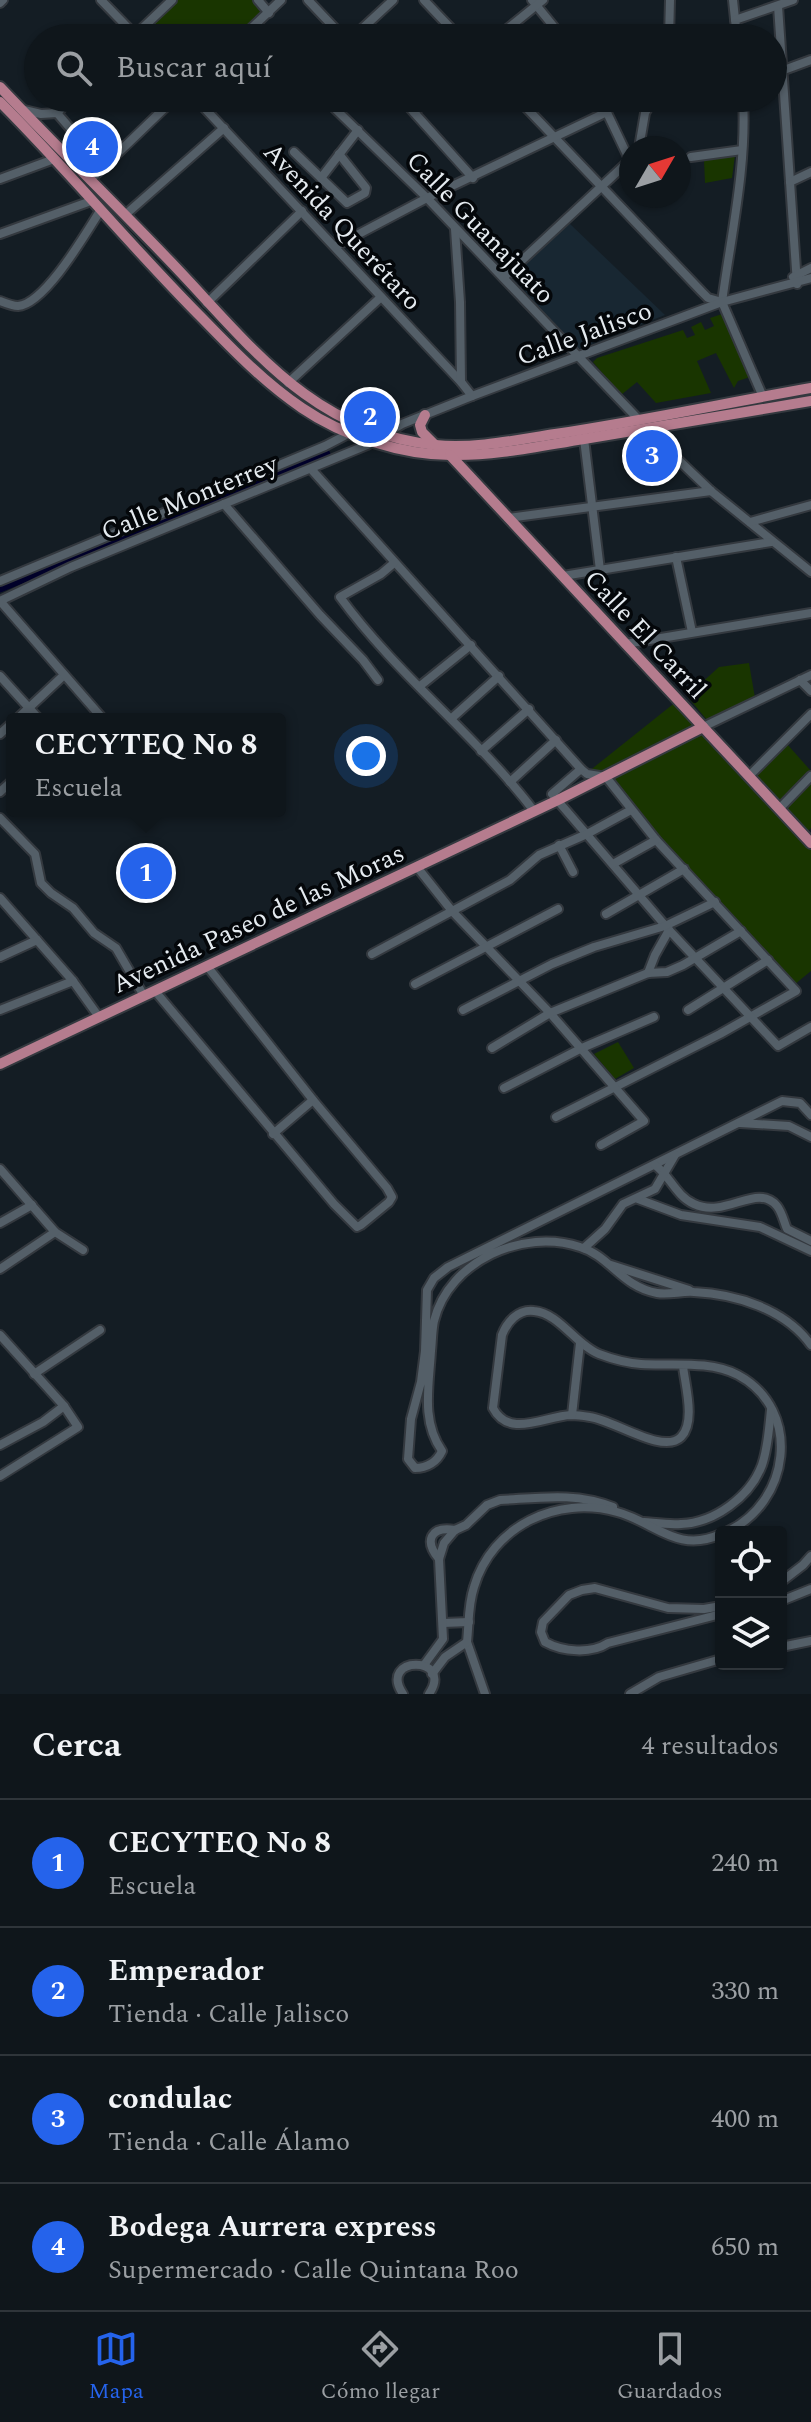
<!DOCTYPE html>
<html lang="es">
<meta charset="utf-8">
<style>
:root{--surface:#0f161b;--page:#181f24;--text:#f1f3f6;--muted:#9b9fa3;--line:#2f353a;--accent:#2563eb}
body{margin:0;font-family:Spectral,serif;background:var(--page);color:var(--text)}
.controls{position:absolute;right:24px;bottom:24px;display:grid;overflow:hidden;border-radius:8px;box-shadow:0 2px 6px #0004}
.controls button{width:72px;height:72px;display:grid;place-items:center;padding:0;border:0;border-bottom:2px solid var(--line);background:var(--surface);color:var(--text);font:40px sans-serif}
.compass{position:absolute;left:619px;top:136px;width:72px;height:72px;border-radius:50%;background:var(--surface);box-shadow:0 2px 6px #0004;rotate:51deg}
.you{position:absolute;left:366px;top:756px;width:28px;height:28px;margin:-20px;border:6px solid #fff;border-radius:50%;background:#1a73e8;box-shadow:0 0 0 12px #1a73e833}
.badge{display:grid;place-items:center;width:52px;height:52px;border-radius:50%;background:var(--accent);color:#fff;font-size:26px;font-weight:700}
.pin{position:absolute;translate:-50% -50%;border:4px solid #fff;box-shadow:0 2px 8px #0006}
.popup{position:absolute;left:6px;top:713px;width:280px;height:104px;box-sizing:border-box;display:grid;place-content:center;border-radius:8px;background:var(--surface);filter:drop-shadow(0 2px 6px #0005);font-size:26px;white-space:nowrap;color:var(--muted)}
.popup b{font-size:30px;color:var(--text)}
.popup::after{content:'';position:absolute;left:50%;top:100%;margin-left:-16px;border:16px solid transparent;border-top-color:var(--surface)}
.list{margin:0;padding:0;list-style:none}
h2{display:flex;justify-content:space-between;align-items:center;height:104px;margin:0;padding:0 32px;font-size:34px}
h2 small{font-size:26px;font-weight:400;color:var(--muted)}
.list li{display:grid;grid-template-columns:52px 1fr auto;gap:24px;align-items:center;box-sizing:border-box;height:128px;padding:0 32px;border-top:2px solid var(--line)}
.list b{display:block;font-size:30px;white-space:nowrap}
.list p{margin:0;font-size:26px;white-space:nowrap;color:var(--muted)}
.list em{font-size:26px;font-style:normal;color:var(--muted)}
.icon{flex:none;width:44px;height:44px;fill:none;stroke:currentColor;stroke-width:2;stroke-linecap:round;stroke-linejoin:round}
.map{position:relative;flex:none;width:811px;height:1694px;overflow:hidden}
.search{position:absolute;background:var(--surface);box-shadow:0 2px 6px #0004;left:24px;right:24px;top:24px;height:88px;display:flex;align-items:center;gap:20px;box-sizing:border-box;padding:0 28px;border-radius:44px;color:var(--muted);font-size:30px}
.sheet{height:616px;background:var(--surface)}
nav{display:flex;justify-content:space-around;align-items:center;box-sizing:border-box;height:112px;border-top:2px solid var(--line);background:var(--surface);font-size:22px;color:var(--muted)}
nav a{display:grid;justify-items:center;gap:4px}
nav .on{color:var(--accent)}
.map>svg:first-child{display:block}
</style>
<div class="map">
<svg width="811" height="1694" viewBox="0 0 811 1694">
<rect width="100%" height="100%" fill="#141d24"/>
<polygon fill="#182732" points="569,223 665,315 576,350 512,276"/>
<g fill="#193500">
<polygon points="173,0 252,0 265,14 240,38 139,38 136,35"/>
<polygon points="735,155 732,178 705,183 704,160"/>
<polygon points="725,313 750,377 738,381 734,388 716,353 697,361 711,393 656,403 637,382 621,395 593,362 597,358 683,330 687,338 695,335 691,327 701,322 705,330 714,326 710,318"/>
<polygon points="749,663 755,698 707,720 687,696 719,667"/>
<polygon points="677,701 700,726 601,775 588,772"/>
<polygon points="703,730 811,844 811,971 794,985 768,959 750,933 742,931 686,865 673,854 605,778"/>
<polygon points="787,744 811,771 781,803 754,774"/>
<polygon points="811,780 811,828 808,831 785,807"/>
<polygon points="618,1042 634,1068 615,1079 594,1054"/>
</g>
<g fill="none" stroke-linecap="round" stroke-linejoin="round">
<polyline stroke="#000029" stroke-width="7" points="0,589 327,454"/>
<g stroke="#34393f" stroke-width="12">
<g id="minor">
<polyline points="101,0 137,37"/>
<polyline points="258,0 269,13"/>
<polyline points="308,0 344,38"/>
<polyline points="424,0 460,38"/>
<polyline points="532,0 563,38"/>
<polyline points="733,0 737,38"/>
<polyline points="0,3 3,0"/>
<polyline points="778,6 797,284"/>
<polyline points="735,20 793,0"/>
<polyline points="251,30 260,38"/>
<polyline points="132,38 172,0"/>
<polyline points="241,38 281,0"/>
<polyline points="352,38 393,0"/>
<polyline points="496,38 543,0"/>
<polyline points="669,38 670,0"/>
<polyline points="773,74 811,60"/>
<polyline points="195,98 461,382"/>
<polyline points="268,98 269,98"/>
<polyline points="324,98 427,198 640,421"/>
<polyline points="401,98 473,178"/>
<polyline points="517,98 702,292 708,298 722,302"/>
<polyline points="600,98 630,161"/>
<polyline points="24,110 41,114 57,113 72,98"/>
<polyline points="414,112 429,98"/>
<polyline points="57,113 75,134 75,165"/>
<polyline points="639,148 645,113 654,98"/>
<polyline points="294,152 347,203 365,193 366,188 339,154"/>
<polyline points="691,157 742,150"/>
<polyline points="321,178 358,130"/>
<polyline points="0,179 54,159"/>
<polyline points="90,180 175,98"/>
<polyline points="790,182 811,172"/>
<polyline points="125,215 224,128"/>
<polyline points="455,229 460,302 461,382 472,396"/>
<polyline points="0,234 91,201"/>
<polyline points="336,246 427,198 607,112"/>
<polyline points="504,277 631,159"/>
<polyline points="793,277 811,268"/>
<path d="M0,301c5,2 13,5 18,5 27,-2 68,-73 82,-95"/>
<path d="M722,302c9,-67 25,-136 21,-204"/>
<polyline points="722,302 763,397"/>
<polyline points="207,303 302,211"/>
<polyline points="288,383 381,297"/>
<polyline points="367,426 397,425"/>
<polyline points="647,430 711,491 811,572"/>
<polyline points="584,439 600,570"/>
<polyline points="311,469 581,769 587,774 606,777 656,840 796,991 720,1034 556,1117"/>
<polyline points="224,504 320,615 363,660 378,680"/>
<polyline points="508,518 711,491"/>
<polyline points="750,522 811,505"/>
<polyline points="676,557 692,632"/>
<path d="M394,563l-13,11 -41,23c57,78 136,138 194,214"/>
<polyline points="563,576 771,542"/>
<polyline points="0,581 325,446 350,433"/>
<polyline points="625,644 811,613"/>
<polyline points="0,676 39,719"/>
<polyline points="800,680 811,691"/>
<polyline points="420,686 471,645"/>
<polyline points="452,718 499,676"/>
<polyline points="17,719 64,675"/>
<polyline points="103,719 0,601 71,567 367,445 402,424 472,396 722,302 811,278"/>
<polyline points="703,727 811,675"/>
<polyline points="0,734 12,723"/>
<polyline points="481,751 529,709"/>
<polyline points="581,769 552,794 669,930 778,1046 811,1027"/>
<polyline points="749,776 811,714"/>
<polyline points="510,782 556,740"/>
<polyline points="0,792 12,781"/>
<polyline points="779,809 811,776"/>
<polyline points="0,818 35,854 41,883 51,893 73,908 94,933 116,948 144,996"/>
<polyline points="559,845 573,872"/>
<polyline points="613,864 656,840"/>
<polyline points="417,867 452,911 550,1013 644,1121 601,1145"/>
<polyline points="0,898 73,981 99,1017"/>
<polyline points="606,914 684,869"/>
<polyline points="372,954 510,880 539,855 587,834 631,810"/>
<polyline points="0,957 37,940"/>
<polyline points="648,973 655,955 669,930"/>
<polyline points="415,984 558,909"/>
<polyline points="155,991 334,1204 357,1227 361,1225 389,1202 392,1197 387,1188 313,1100 207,966"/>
<polyline points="0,1010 73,981"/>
<polyline points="463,1010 552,964 594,947 665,926 715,902"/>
<polyline points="688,1010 768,960"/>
<polyline points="492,1048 550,1013 648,973 667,972 683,965 741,931"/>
<polyline points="504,1088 582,1048 654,1017"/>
<path d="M811,1115l-11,-12 -18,-2 -334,166 -14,11 -7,12 -2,61 -4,31 -10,37 -3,40 7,9c12,0 22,-6 27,-17 -21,-30 -13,-65 -11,-100 1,-9 1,-21 3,-30 15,-61 90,-93 146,-74 30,9 42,40 77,46 12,2 25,-2 37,-1 42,2 91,17 117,53"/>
<polyline points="740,1123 789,1126 811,1137"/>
<polyline points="273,1134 313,1100"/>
<path d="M655,1165c15,11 21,31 39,39 32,15 63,-22 83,2 5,6 7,16 10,23l24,12"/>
<polyline points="0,1169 55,1232 83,1250"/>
<polyline points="638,1199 681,1215 760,1227 811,1251"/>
<polyline points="0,1223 32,1205"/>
<polyline points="584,1248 605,1229 623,1204 655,1189 675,1155"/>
<polyline points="611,1265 689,1290"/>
<polyline points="0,1269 55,1232"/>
<polyline points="0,1335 64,1406 78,1427 0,1476"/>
<path d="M683,1366c2,19 13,56 -2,71 -18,18 -67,-17 -91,-20 -6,-1 -13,-2 -19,-2 -26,1 -62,24 -78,-7l9,-73c5,-13 16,-26 32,-24 25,2 42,34 65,43 13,5 29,9 42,10 31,2 68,-4 97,11 65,35 52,129 -12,157"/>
<polyline points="34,1374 100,1330"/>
<polyline points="572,1415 580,1343"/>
<polyline points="0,1445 43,1422 64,1406"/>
<path d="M644,1522c12,1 25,3 37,2 33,-1 69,-27 81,-59 6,-17 7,-37 9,-55"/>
<path d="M439,1559c-15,-18 -9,-33 16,-29"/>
<polyline points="781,1582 803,1565 811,1556"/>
<polyline points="781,1601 811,1589"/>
<path d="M721,1606l-17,3 -36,-1 -73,-20 -13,2 -13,5 -26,27 -2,10 4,10c18,10 46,12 63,1l113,-29"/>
<polyline points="443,1623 469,1622"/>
<polyline points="467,1642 485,1694"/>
<polyline points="781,1647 811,1641"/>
<path d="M424,1665l19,-26 -4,-80 5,-16 11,-13 11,-5 21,-20 13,-5c39,-2 76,-8 113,7"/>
<path d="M432,1674l13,-17 22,-15c2,-19 1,-37 7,-55 18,-61 83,-92 143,-75 38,10 60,42 104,22"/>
<path d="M403,1694c-26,-39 52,-39 26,0"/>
<polyline points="630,1694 659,1677 721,1659"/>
</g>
</g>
<g stroke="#34393f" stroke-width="14">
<g id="major">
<path d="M0,87c54,57 110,112 165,169 81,83 143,176 270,189 39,4 81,-5 120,-11 86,-13 171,-31 256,-46"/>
<path d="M0,102c70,70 133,147 203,217 31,32 62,64 99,89 41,28 100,47 149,47 44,1 89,-9 133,-16 75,-13 151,-25 227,-38"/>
<polyline points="425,415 420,425 422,432 434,444"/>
<polyline points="450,455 811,843"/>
<polyline points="0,1064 558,800 703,727"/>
</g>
</g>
<use href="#minor" stroke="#545f68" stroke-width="8"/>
<use href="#major" stroke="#b57c8e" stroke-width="10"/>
</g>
<g text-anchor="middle" stroke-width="7" stroke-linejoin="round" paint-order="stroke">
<g font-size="26" fill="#e5ebf0" stroke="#04070a">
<text transform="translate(343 226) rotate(47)" y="9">Avenida Querétaro</text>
<text transform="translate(481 227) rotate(46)" y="9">Calle Guanajuato</text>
<text transform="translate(584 333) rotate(-20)" y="9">Calle Jalisco</text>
<text transform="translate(189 497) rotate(-22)" y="9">Calle Monterrey</text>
<text transform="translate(646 634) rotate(47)" y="9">Calle El Carril</text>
<text transform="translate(258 918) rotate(-25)" y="9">Avenida Paseo de las Moras</text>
</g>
</g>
</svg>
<div class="controls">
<button><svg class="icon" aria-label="locate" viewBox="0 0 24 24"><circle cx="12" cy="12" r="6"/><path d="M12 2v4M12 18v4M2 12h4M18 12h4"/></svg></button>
<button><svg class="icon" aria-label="layers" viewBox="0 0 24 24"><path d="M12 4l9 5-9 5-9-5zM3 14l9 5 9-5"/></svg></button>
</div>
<svg class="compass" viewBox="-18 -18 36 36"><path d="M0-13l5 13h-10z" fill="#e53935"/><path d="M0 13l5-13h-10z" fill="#9b9fa3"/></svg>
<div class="you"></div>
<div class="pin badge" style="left:146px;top:873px">1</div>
<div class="popup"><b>CECYTEQ No 8</b>Escuela</div>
<div class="pin badge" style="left:370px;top:417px">2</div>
<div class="pin badge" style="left:652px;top:456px">3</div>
<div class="pin badge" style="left:92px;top:147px">4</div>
<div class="search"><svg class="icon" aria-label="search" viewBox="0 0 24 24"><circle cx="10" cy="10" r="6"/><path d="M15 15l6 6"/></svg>Buscar aquí</div>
</div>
<section class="sheet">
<h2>Cerca<small>4 resultados</small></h2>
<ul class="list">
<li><span class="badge">1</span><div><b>CECYTEQ No 8</b><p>Escuela</p></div><em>240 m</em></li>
<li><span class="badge">2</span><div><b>Emperador</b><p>Tienda · Calle Jalisco</p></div><em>330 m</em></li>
<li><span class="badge">3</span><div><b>condulac</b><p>Tienda · Calle Álamo</p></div><em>400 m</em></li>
<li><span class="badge">4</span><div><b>Bodega Aurrera express</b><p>Supermercado · Calle Quintana Roo</p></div><em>650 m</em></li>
</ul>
</section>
<nav>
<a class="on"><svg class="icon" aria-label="map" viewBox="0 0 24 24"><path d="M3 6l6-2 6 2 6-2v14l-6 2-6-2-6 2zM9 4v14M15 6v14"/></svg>Mapa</a>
<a><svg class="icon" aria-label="directions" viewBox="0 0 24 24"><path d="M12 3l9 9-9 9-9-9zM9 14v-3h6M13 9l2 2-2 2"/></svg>Cómo llegar</a>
<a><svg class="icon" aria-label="saved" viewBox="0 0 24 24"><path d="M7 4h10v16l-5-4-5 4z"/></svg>Guardados</a>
</nav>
